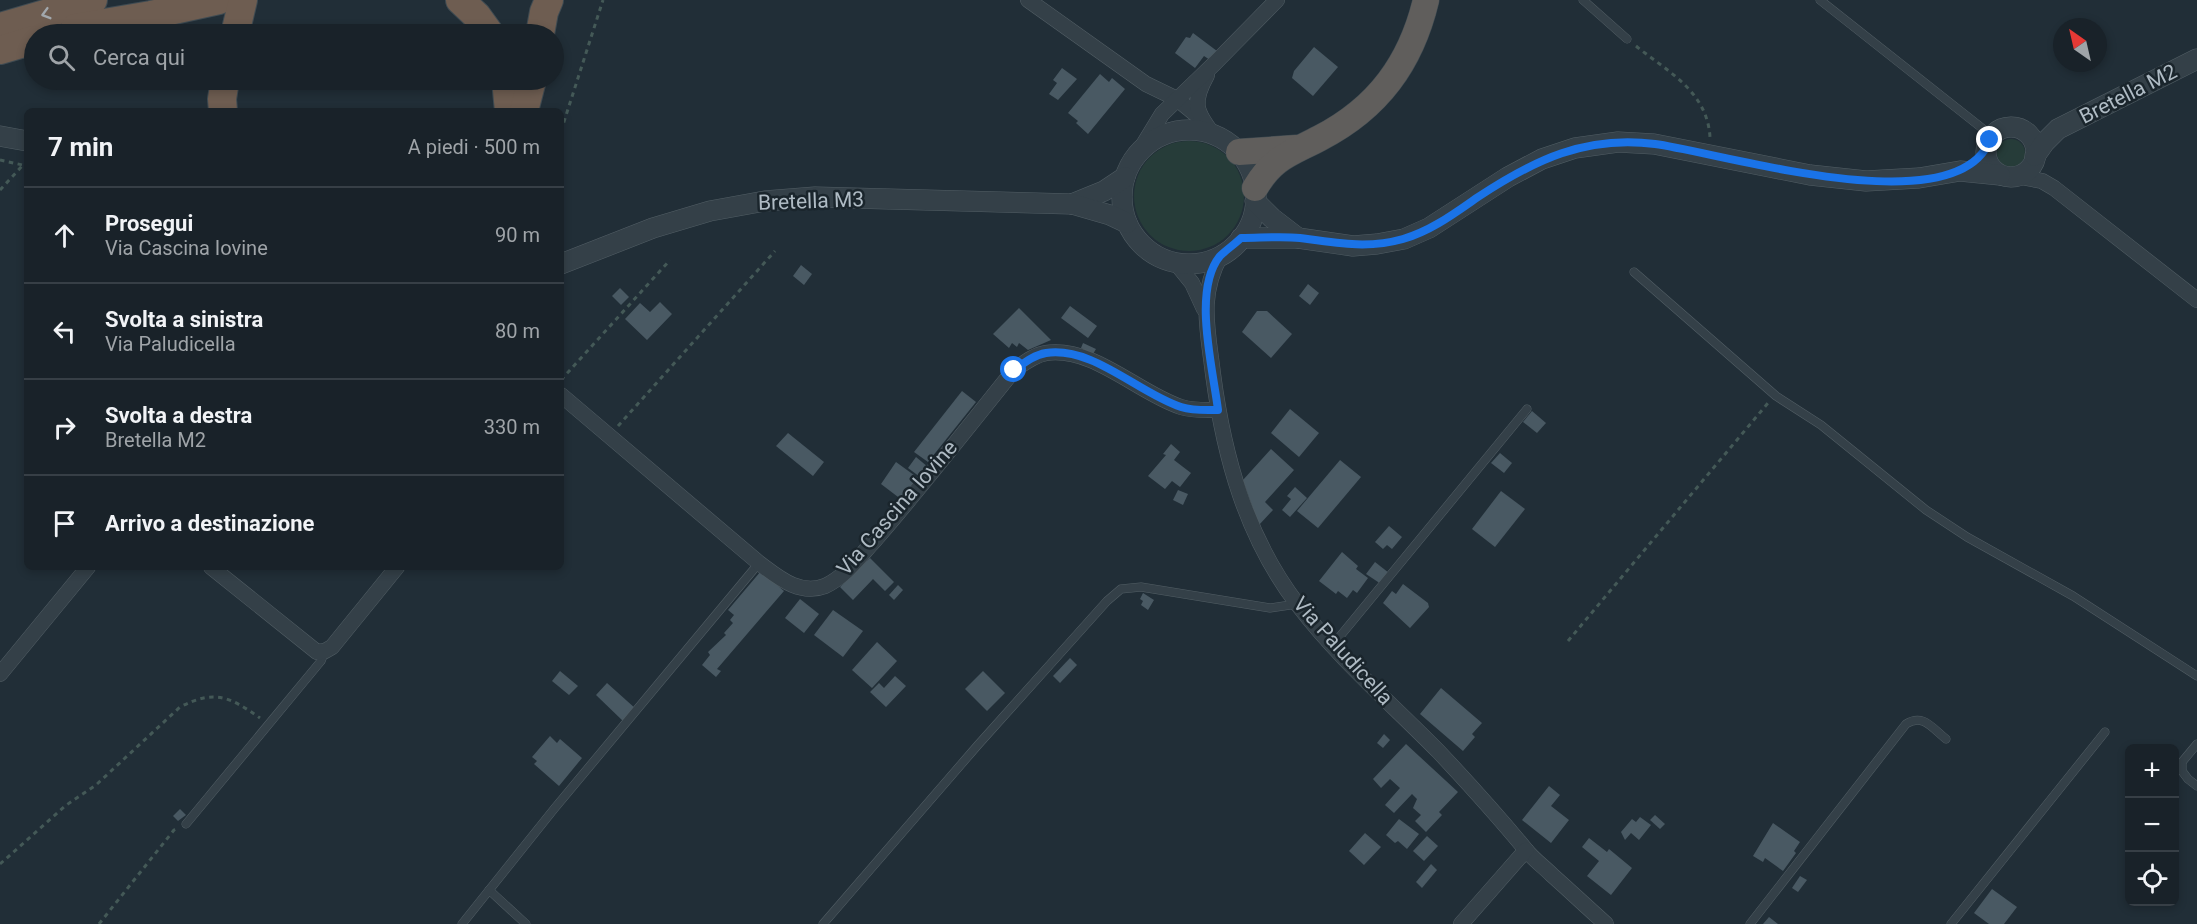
<!DOCTYPE html>
<html lang="it">
<meta charset="utf-8">
<style>
:root{--surface:#192229;--page:#222a31;--text:#f1f3f6;--muted:#9fa4a8;--line:#373f46}
body{margin:0;font-family:Roboto,sans-serif;background:var(--page);color:var(--text)}
.controls{position:absolute;right:18px;bottom:18px;display:grid;overflow:hidden;border-radius:9px;box-shadow:0 3px 9px #0003}
.controls button{width:54px;height:54px;display:grid;place-items:center;padding:0;border:0;border-bottom:2px solid var(--line);background:var(--surface);color:var(--text);font:30px sans-serif}
.compass{position:absolute;left:2053px;top:18px;width:54px;height:54px;border-radius:50%;background:var(--surface);box-shadow:0 3px 9px #0003;rotate:326deg}
.stop{position:absolute;width:18px;height:18px;margin:-14px;border:4px solid #1a73e8;border-radius:50%;background:#fff}
.stop.end{background:#1a73e8;border-color:#fff;box-shadow:0 2px 6px #0008}
.list{margin:0;padding:0;list-style:none}
h2{display:flex;justify-content:space-between;align-items:center;height:78px;margin:0;padding:0 24px;font-size:26px}
h2 small{font-size:20px;font-weight:400;color:var(--muted)}
.list li{display:grid;grid-template-columns:39px 1fr auto;gap:18px;align-items:center;box-sizing:border-box;height:96px;padding:0 24px;border-top:2px solid var(--line)}
.list b{display:block;font-size:22px;white-space:nowrap}
.list p{margin:0;font-size:20px;white-space:nowrap;color:var(--muted)}
.list em{font-size:20px;font-style:normal;color:var(--muted)}
.icon{flex:none;width:33px;height:33px;fill:none;stroke:currentColor;stroke-width:2;stroke-linecap:round;stroke-linejoin:round}
.map{position:relative;flex:none;width:2197px;height:924px;overflow:hidden}
.search{position:absolute;background:var(--surface);box-shadow:0 3px 9px #0003;left:24px;top:24px;width:540px;height:66px;display:flex;align-items:center;gap:15px;box-sizing:border-box;padding:0 21px;border-radius:33px;color:var(--muted);font-size:22px}
.panel{position:absolute;background:var(--surface);box-shadow:0 3px 9px #0003;left:24px;top:108px;width:540px;height:462px;border-radius:9px}
.map>svg:first-child{display:block}
</style>
<div class="map">
<svg width="2197" height="924" viewBox="0 0 2197 924">
<rect width="100%" height="100%" fill="#212e37"/>
<g fill="#263c39">
<circle cx="2011" cy="153" r="14"/>
<circle cx="1189" cy="196" r="55"/>
</g>
<g fill="#495963">
<polygon points="1193,33 1217,51 1210,60 1204,56 1195,68 1175,53 1186,37 1190,38"/>
<polygon points="1314,47 1338,67 1313,96 1292,78 1294,71"/>
<polygon points="1062,68 1077,79 1058,100 1049,94 1057,83 1053,80"/>
<polygon points="1100,74 1109,82 1112,78 1125,89 1088,134 1076,123 1078,121 1068,113"/>
<polygon points="801,265 812,274 804,285 793,276"/>
<polygon points="1308,284 1319,293 1310,305 1299,296"/>
<polygon points="620,288 629,297 621,305 612,296"/>
<polygon points="660,302 672,314 647,340 625,319 640,303 650,312"/>
<polygon points="1070,306 1097,326 1088,338 1061,318"/>
<polygon points="1019,308 1051,340 1028,350 1019,343 1017,347 1012,343 1009,348 993,334"/>
<polygon points="1257,311 1267,311 1292,334 1271,358 1242,332"/>
<polygon points="1083,343 1096,349 1093,354 1081,348"/>
<polygon points="962,391 976,402 928,462 914,452"/>
<polygon points="1290,409 1319,433 1299,457 1271,433"/>
<polygon points="1532,411 1546,423 1537,433 1523,422"/>
<polygon points="788,433 824,462 813,476 776,446"/>
<polygon points="1171,444 1180,452 1174,460 1191,473 1180,487 1172,481 1165,489 1148,476 1166,455 1163,454"/>
<polygon points="1271,449 1294,470 1265,502 1273,510 1259,525 1243,480"/>
<polygon points="1500,453 1512,463 1504,473 1491,463"/>
<polygon points="916,457 928,467 920,477 908,468"/>
<polygon points="1340,460 1361,477 1318,528 1297,511"/>
<polygon points="896,462 918,478 902,500 881,484"/>
<polygon points="1295,487 1307,498 1290,517 1282,510 1291,499 1287,496"/>
<polygon points="1178,490 1188,494 1183,505 1173,500"/>
<polygon points="1501,491 1525,509 1495,547 1472,529"/>
<polygon points="1389,526 1402,537 1392,549 1387,545 1383,549 1375,542"/>
<polygon points="1342,552 1358,566 1356,569 1368,578 1357,593 1353,590 1347,598 1338,591 1336,594 1319,581"/>
<polygon points="870,558 894,582 885,591 873,579 853,600 840,587"/>
<polygon points="1375,562 1389,573 1381,584 1366,574"/>
<polygon points="761,571 784,591 717,669 721,671 716,677 702,665 710,655 708,652 726,635 724,633 733,623 730,620 734,615 728,610"/>
<polygon points="1403,584 1428,603 1429,607 1410,628 1383,603 1392,591 1396,594"/>
<polygon points="898,585 903,590 894,600 889,595"/>
<polygon points="1143,593 1154,600 1148,610 1141,605 1143,601 1140,599"/>
<polygon points="800,599 819,614 804,633 785,618"/>
<polygon points="833,610 863,631 843,657 814,635"/>
<polygon points="877,642 897,661 872,688 852,670"/>
<polygon points="1070,658 1077,665 1060,683 1053,676"/>
<polygon points="560,671 578,686 569,695 552,681"/>
<polygon points="983,671 1005,693 987,711 965,689"/>
<polygon points="895,676 906,686 886,707 870,692 879,683 884,688"/>
<polygon points="607,683 636,709 624,722 596,695"/>
<polygon points="1441,688 1482,723 1472,734 1475,737 1463,751 1420,714"/>
<polygon points="1384,734 1390,740 1383,748 1377,743"/>
<polygon points="550,736 557,743 560,739 582,758 559,786 534,764 537,761 532,757"/>
<polygon points="1406,744 1458,792 1439,812 1442,815 1426,832 1415,821 1421,815 1413,808 1417,799 1412,794 1394,813 1385,805 1400,788 1390,779 1381,788 1373,779"/>
<polygon points="1549,786 1560,795 1551,806 1569,820 1551,843 1522,820"/>
<polygon points="180,809 186,815 178,821 173,816"/>
<polygon points="1655,815 1665,824 1660,829 1650,820"/>
<polygon points="1640,817 1651,825 1639,840 1631,833 1625,840 1621,832 1632,819 1636,822"/>
<polygon points="1399,819 1419,834 1407,849 1398,841 1395,843 1386,835"/>
<polygon points="1773,823 1800,842 1794,851 1796,853 1783,871 1765,858 1763,862 1753,856"/>
<polygon points="1365,833 1381,847 1364,865 1349,851"/>
<polygon points="1427,836 1438,846 1424,861 1413,851"/>
<polygon points="1589,838 1607,852 1609,849 1632,868 1611,895 1587,876 1599,861 1582,847"/>
<polygon points="1431,864 1437,870 1422,888 1416,882"/>
<polygon points="1800,876 1807,880 1798,892 1792,888"/>
<polygon points="1992,889 2017,907 2004,924 1989,924 1974,913"/>
<polygon points="1769,917 1778,924 1763,924"/>
</g>
<g fill="none" stroke-linecap="round" stroke-linejoin="round">
<g stroke="#525e65" stroke-width="9">
<g id="service">
<polyline points="1583,0 1627,39"/>
<polyline points="1820,0 1992,136"/>
<polyline points="1634,272 1776,396 1821,425 1926,510 1967,537 2073,596 2197,676"/>
<polyline points="1332,646 1527,409"/>
<polyline points="2197,744 2182,762 2182,771 2188,779 2197,786"/>
<polyline points="186,824 321,661 325,651"/>
<polyline points="489,890 526,924"/>
<polyline points="462,924 554,809 759,563"/>
<polyline points="823,924 977,746 1107,601 1121,589 1141,587 1270,608 1297,604"/>
<path d="M1750,924l156,-200c17,-11 26,4 40,15"/>
<polyline points="1951,924 2105,732"/>
</g>
</g>
<g stroke="#525e65" stroke-width="16">
<g id="minor">
<polyline points="1028,0 1146,84 1177,99 1199,117"/>
<path d="M1207,75c-15,27 -12,36 6,59"/>
<polyline points="1140,150 1162,114 1215,63 1277,0"/>
<polyline points="2016,176 2042,181 2054,188 2197,300"/>
<path d="M1221,255c-23,41 -13,75 -8,119 11,83 33,163 85,231 41,54 94,99 141,147 30,32 59,64 87,98 7,9 18,17 26,25 18,16 36,33 54,49"/>
<polyline points="1175,262 1192,283 1204,309"/>
<path d="M561,395l198,168c19,14 40,33 66,23 20,-9 35,-30 50,-46 48,-55 93,-113 139,-170 10,-7 20,-15 32,-17 47,-7 92,40 135,54 13,4 24,3 37,3"/>
<polyline points="211,567 317,652 325,651 332,647 397,567"/>
<polyline points="0,674 88,567"/>
<polyline points="1461,924 1526,850"/>
</g>
</g>
<g stroke="#525e65" stroke-width="21">
<g id="tertiary">
<circle cx="2011" cy="152" r="25"/>
<circle cx="1189" cy="197" r="67"/>
<polyline points="0,136 27,141"/>
<polyline points="2035,156 2045,142 2058,129 2197,59"/>
<polyline points="1255,201 1272,218 1298,238"/>
<polyline points="1072,204 1104,191 1125,177"/>
<polyline points="1241,238 1298,238 1353,246 1377,244 1404,239 1429,228 1508,177 1542,159 1575,148 1618,142 1654,144 1810,175 1866,181 1919,178 1960,171 2000,175"/>
<polyline points="561,264 653,228 710,211 765,201 815,197 1072,204 1110,215 1127,223"/>
</g>
</g>
<g stroke="#3f4b52" stroke-width="27">
<g id="trunk">
<polyline points="1239,152 1296,148"/>
<path d="M1255,188c18,-31 35,-34 65,-50 58,-30 91,-75 106,-138"/>
</g>
</g>
<g stroke="#3f4b52" stroke-width="30">
<g id="motorway">
<polyline points="460,0 477,16 490,34"/>
<polyline points="0,27 93,0"/>
<polyline points="75,28 151,15 219,0"/>
<polyline points="235,34 243,0"/>
<polyline points="540,34 544,12 549,0"/>
<polyline points="0,50 34,40"/>
<polyline points="506,80 509,111"/>
<polyline points="223,111 222,99 225,80"/>
<polyline points="524,111 532,80"/>
</g>
</g>
<g stroke="#445957" stroke-width="3" stroke-dasharray="4.5 4.5" stroke-linecap="butt">
<path d="M1636,46c32,26 71,45 74,91"/>
<polyline points="561,131 603,0"/>
<polyline points="0,160 27,166"/>
<polyline points="0,190 23,165"/>
<polyline points="561,380 670,260"/>
<polyline points="618,426 775,251"/>
<polyline points="1568,641 1768,403"/>
<path d="M0,864l65,-58 31,-21 84,-78c35,-18 50,-10 80,11"/>
<polyline points="99,924 174,830 178,828"/>
</g>
<use href="#service" stroke="#344048" stroke-width="8"/>
<use href="#minor" stroke="#344048" stroke-width="15"/>
<use href="#tertiary" stroke="#344048" stroke-width="20"/>
<use href="#trunk" stroke="#605e5c" stroke-width="26"/>
<use href="#motorway" stroke="#6e5d51" stroke-width="28"/>
</g>
<defs><path id="oneway-chevron" d="M-2-3.5L2.5 0L-2 3.5" fill="none" stroke-width="1.6" stroke-linecap="round" stroke-linejoin="round" transform="scale(1.5)"/></defs>
<use stroke="#a2a8ad" href="#oneway-chevron" transform="translate(46 14) rotate(164)"/>
<g fill="none" stroke-linecap="round" stroke-linejoin="round">
<path stroke="#1a73e8" stroke-width="8" d="M1014,370c10,-7 20,-15 32,-17 47,-7 92,40 135,54 13,4 24,3 37,3 -5,-42 -26,-120 2,-154 6,-6 15,-12 21,-18 19,0 40,-2 59,0 36,5 68,11 103,1 28,-8 52,-26 75,-42 56,-37 108,-62 177,-53 68,9 301,82 335,-4"/>
</g>
<g text-anchor="middle" stroke-width="5" stroke-linejoin="round" paint-order="stroke">
<g font-size="21" fill="#afbbc4" stroke="#1a252c">
<text transform="translate(2128 94) rotate(-27)" y="7">Bretella M2</text>
<text transform="translate(811 201) rotate(-2)" y="7">Bretella M3</text>
<text transform="translate(897 508) rotate(-49)" y="7">Via Cascina Iovine</text>
<text transform="translate(1343 651) rotate(48)" y="7">Via Paludicella</text>
</g>
</g>
</svg>
<div class="controls">
<button>+</button>
<button>−</button>
<button><svg class="icon" aria-label="locate" viewBox="0 0 24 24"><circle cx="12" cy="12" r="6"/><path d="M12 2v4M12 18v4M2 12h4M18 12h4"/></svg></button>
</div>
<svg class="compass" viewBox="-18 -18 36 36"><path d="M0-13l5 13h-10z" fill="#e53935"/><path d="M0 13l5-13h-10z" fill="#9fa4a8"/></svg>
<div class="stop" style="left:1014px;top:370px"></div>
<div class="stop end" style="left:1990px;top:140px"></div>
<div class="search"><svg class="icon" aria-label="search" viewBox="0 0 24 24"><circle cx="10" cy="10" r="6"/><path d="M15 15l6 6"/></svg>Cerca qui</div>
<section class="panel">
<h2>7 min<small>A piedi · 500 m</small></h2>
<ul class="list">
<li><svg class="icon" aria-label="ahead" viewBox="0 0 24 24"><path d="M12 20V5M6 11l6-6 6 6"/></svg><div><b>Prosegui</b><p>Via Cascina Iovine</p></div><em>90 m</em></li>
<li><svg class="icon" aria-label="left" viewBox="0 0 24 24"><path d="M17 20v-9H6M10 6l-5 5 5 5"/></svg><div><b>Svolta a sinistra</b><p>Via Paludicella</p></div><em>80 m</em></li>
<li><svg class="icon" aria-label="right" viewBox="0 0 24 24"><path d="M7 20v-9h11M14 6l5 5-5 5"/></svg><div><b>Svolta a destra</b><p>Bretella M2</p></div><em>330 m</em></li>
<li><svg class="icon" aria-label="arrive" viewBox="0 0 24 24"><path d="M6 21V4h12l-3 4 3 4H6"/></svg><div><b>Arrivo a destinazione</b></div></li>
</ul>
</section>
</div>
